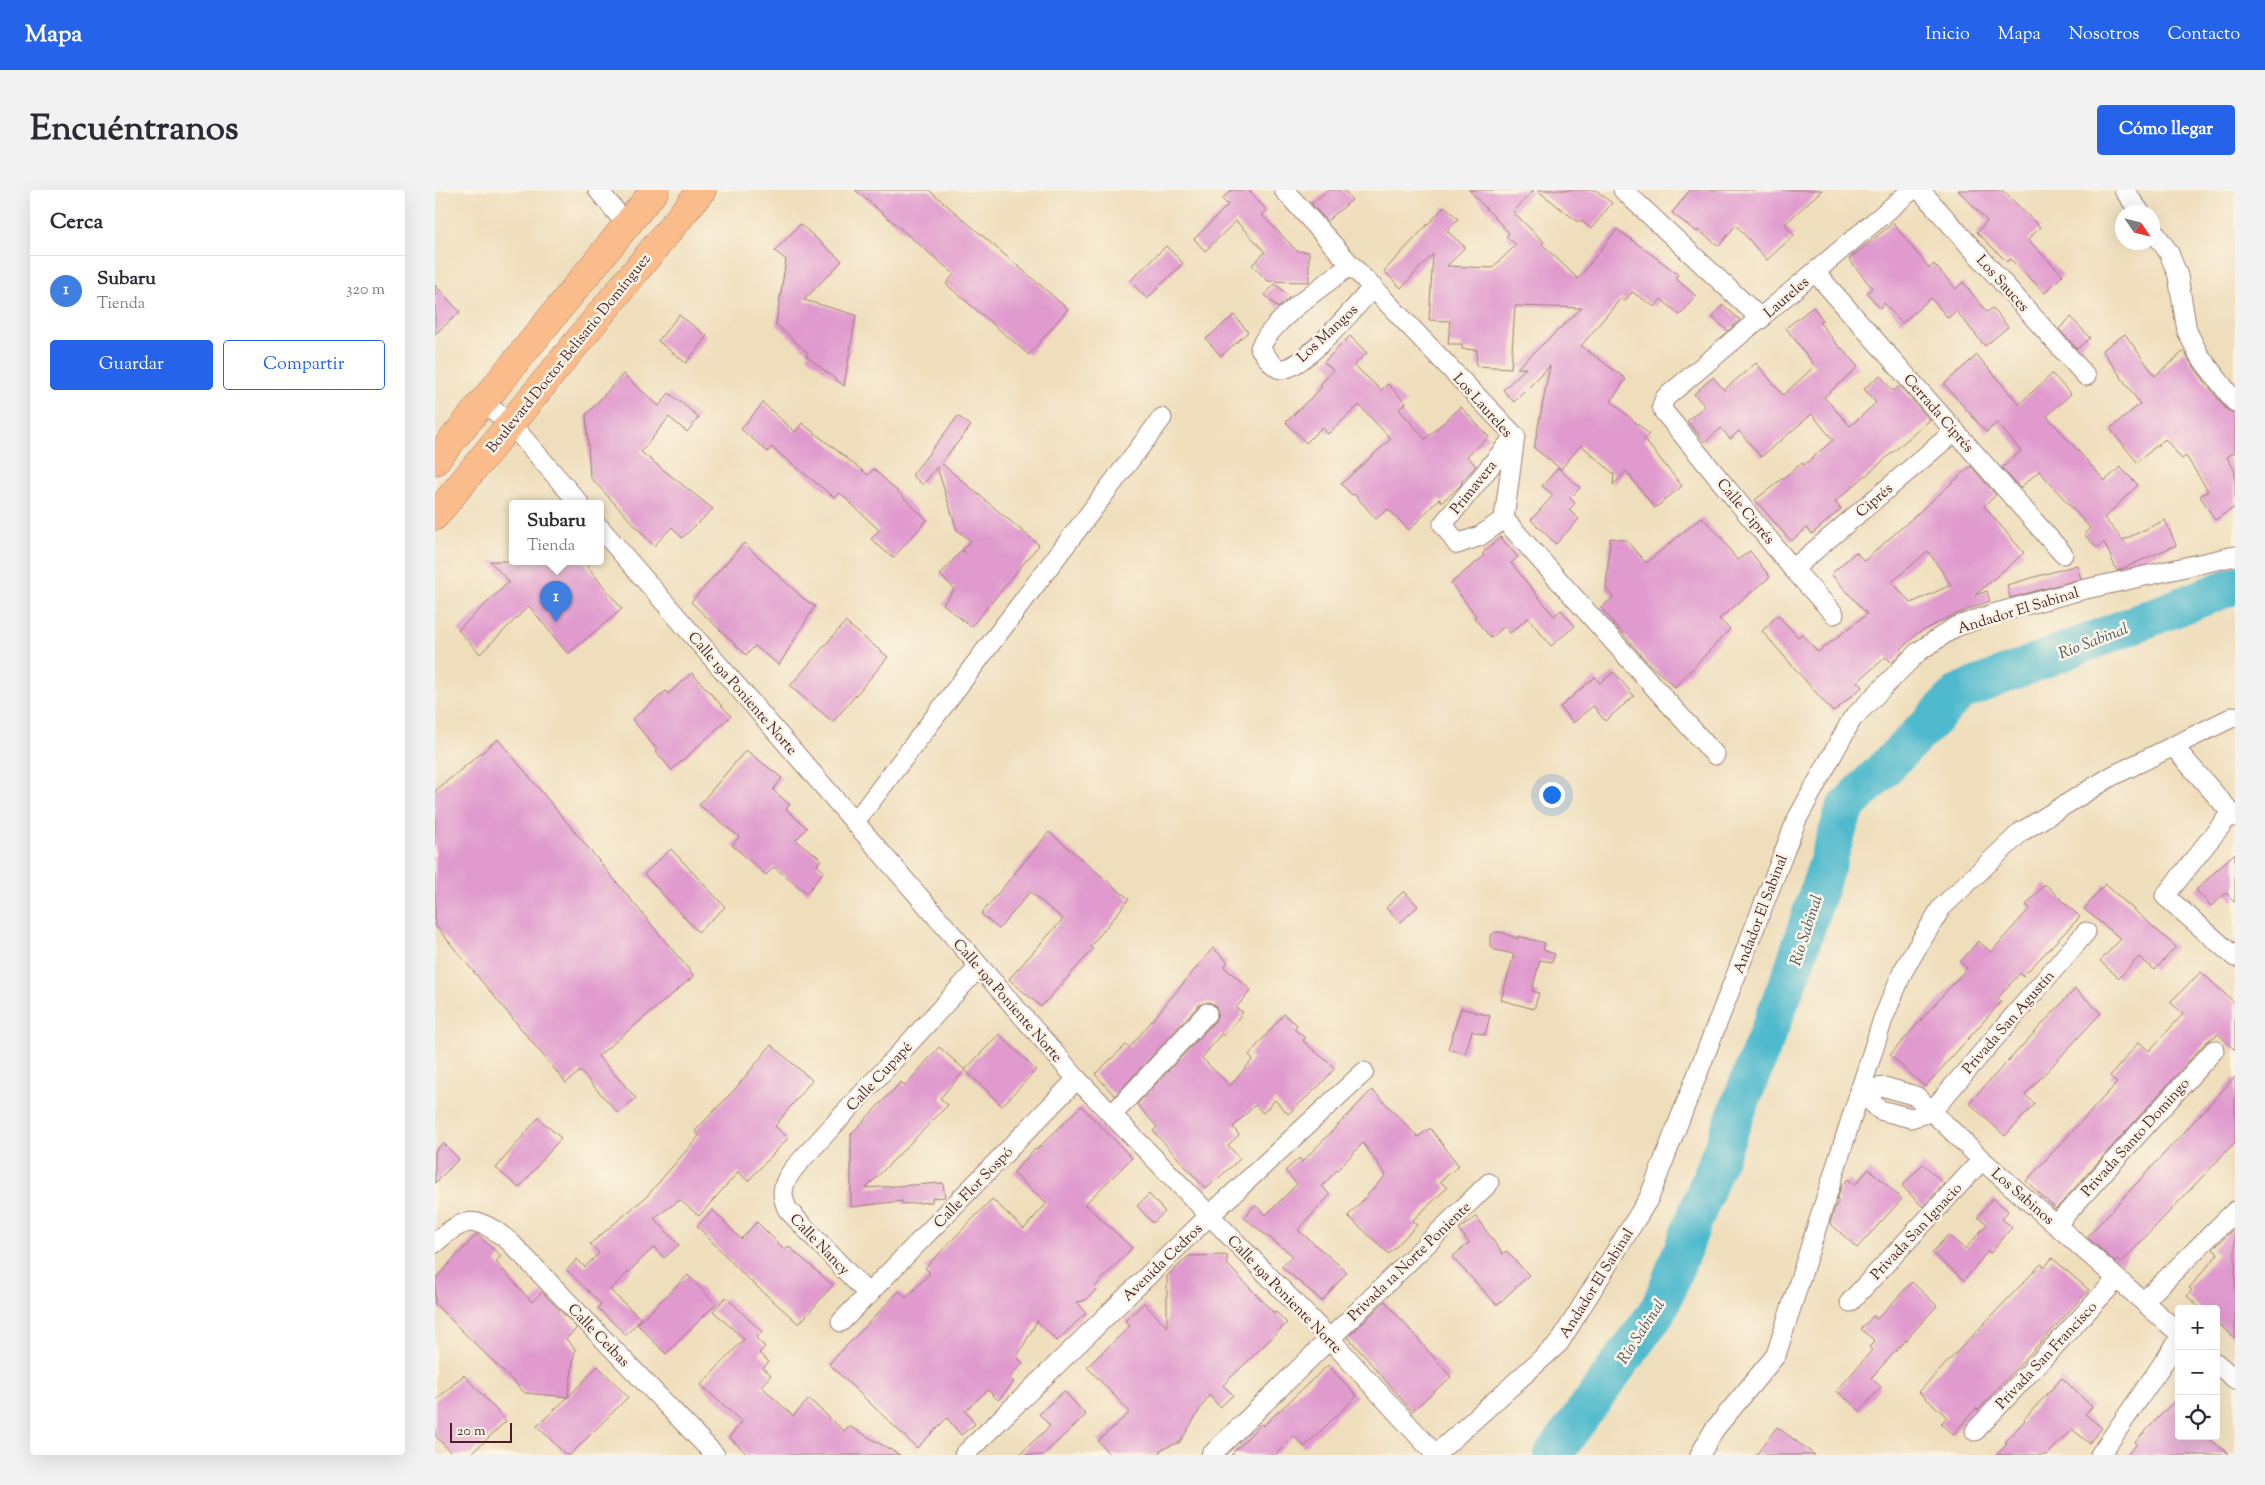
<!DOCTYPE html>
<html lang="es">
<meta charset="utf-8">
<style>
:root{--surface:#fff;--page:#f2f2f3;--text:#2b2b33;--muted:#7c7c81;--line:#e1e1e2;--accent:#2563eb}
body{margin:0;font-family:"Sorts Mill Goudy",serif;background:var(--page);color:var(--text)}
.controls{position:absolute;right:15px;bottom:15px;display:grid;overflow:hidden;border-radius:5px;box-shadow:0 5px 20px #0002}
.controls button{width:45px;height:45px;display:grid;place-items:center;padding:0;border:0;border-bottom:1px solid var(--line);background:var(--surface);color:var(--text);font:25px sans-serif}
.compass{position:absolute;left:1680px;top:15px;width:45px;height:45px;border-radius:50%;background:var(--surface);box-shadow:0 5px 20px #0002;rotate:125deg}
.scale{position:absolute;left:15px;bottom:12px;width:62px;box-sizing:border-box;padding-left:5px;border:2px solid #4a1f2b;border-top:0;font-size:14px;line-height:18px;white-space:nowrap;color:#4a1f2b;-webkit-text-stroke:4px #fcf5e5;paint-order:stroke}
.you{position:absolute;left:1116px;top:604px;width:18px;height:18px;margin:-12px;border:4px solid #fff;border-radius:50%;background:#1a73e8;box-shadow:0 0 0 8px #1a73e833}
.badge{display:grid;place-items:center;width:32px;height:32px;border-radius:50%;background:var(--accent);color:#fff;font-size:16px;font-weight:700}
.pin{position:absolute;translate:-50% -41px;filter:drop-shadow(0 1px 2px #0008)}
.pin::after{content:'';position:absolute;top:26px;width:18px;height:15px;background:inherit;clip-path:polygon(0 0,100% 0,50% 100%)}
.popup{position:absolute;left:74px;top:310px;width:95px;height:65px;box-sizing:border-box;display:grid;place-content:center;border-radius:5px;background:var(--surface);filter:drop-shadow(0 1px 4px #0005);font-size:16px;white-space:nowrap;color:var(--muted)}
.popup b{font-size:19px;color:var(--text)}
.popup::after{content:'';position:absolute;left:50%;top:100%;margin-left:-10px;border:10px solid transparent;border-top-color:var(--surface)}
.list{margin:0;padding:0;list-style:none}
h2{display:flex;justify-content:space-between;align-items:center;height:65px;margin:0;padding:0 20px;font-size:21px}
h2 small{font-size:16px;font-weight:400;color:var(--muted)}
.list li{display:grid;grid-template-columns:32px 1fr auto;gap:15px;align-items:center;box-sizing:border-box;height:70px;padding:0 20px;border-top:1px solid var(--line)}
.list b{display:block;font-size:19px;white-space:nowrap}
.list p{margin:0;font-size:16px;white-space:nowrap;color:var(--muted)}
.list em{font-size:16px;font-style:normal;color:var(--muted)}
.actions{display:flex;gap:10px;padding:15px 20px}
.actions a{flex:1;padding:11px 0;border:1px solid var(--accent);border-radius:5px;text-align:center;font-size:18px;color:var(--accent)}
.actions .main{background:var(--accent);color:#fff}
.icon{flex:none;width:28px;height:28px;fill:none;stroke:currentColor;stroke-width:2;stroke-linecap:round;stroke-linejoin:round}
.map{position:relative;flex:none;width:1800px;height:1265px;overflow:hidden;border-radius:5px}
header{display:flex;align-items:center;gap:30px;box-sizing:border-box;height:70px;padding:0 25px;background:var(--accent);color:#fff}
header strong{font-size:24px}
nav{display:flex;gap:28px;margin-inline-start:auto;font-size:18px}
.intro{display:flex;align-items:center;justify-content:space-between;box-sizing:border-box;height:120px;padding:0 30px}
h1{margin:0;font-size:35px}
.button{padding:12px 22px;border-radius:5px;background:var(--accent);color:#fff;font-size:18px;font-weight:700}
main{display:flex;gap:30px;padding:0 30px}
aside{flex:1;background:var(--surface);border-radius:5px;box-shadow:0 5px 20px #0002}
.map>svg:first-child{display:block}
</style>
<header>
<strong>Mapa</strong>
<nav><a>Inicio</a><a>Mapa</a><a>Nosotros</a><a>Contacto</a></nav>
</header>
<div class="intro"><h1>Encuéntranos</h1><a class="button">Cómo llegar</a></div>
<main>
<aside>
<h2>Cerca<small></small></h2>
<ul class="list">
<li><span class="badge" style="background:#3f7fe0">1</span><div><b>Subaru</b><p>Tienda</p></div><em>320 m</em></li>
</ul>
<div class="actions"><a class="main">Guardar</a><a>Compartir</a></div>
</aside>
<div class="map">
<svg width="1800" height="1265" viewBox="0 0 1800 1265">
<rect width="100%" height="100%" fill="#fcf5e5"/>
<filter id="ink" filterUnits="userSpaceOnUse"><feTurbulence type="fractalNoise" baseFrequency=".02" numOctaves="2"/><feDisplacementMap in="SourceGraphic" scale="10" xChannelSelector="R" yChannelSelector="G"/><feConvolveMatrix kernelMatrix="1 2 1 2 8 2 1 2 1" color-interpolation-filters="sRGB"/></filter>
<filter id="wash" filterUnits="userSpaceOnUse"><feTurbulence type="fractalNoise" baseFrequency=".0096" numOctaves="4" result="noise"/><feDisplacementMap in="SourceGraphic" scale="20" xChannelSelector="R" yChannelSelector="G"/><feGaussianBlur stdDeviation="1.12" result="paint"/><feColorMatrix in="noise" values="0 0 0 0 0 0 0 0 0 0 0 0 0 0 0 0 0 1.4 0 .05"/><feComposite in="paint" operator="in"/></filter>
<g filter="url(#wash)">
<rect width="100%" height="100%" fill="#efdebc"/>
<g fill="none" stroke-linecap="round" stroke-linejoin="round">
<polyline stroke="#50bacd" stroke-width="38" points="1118,1265 1224,1119 1358,779 1410,618 1525,502 1800,395"/>
</g>
<g id="blocks">
<g fill="#e09ace" fill-rule="evenodd">
<polygon points="420,0 494,0 633,119 594,165 511,94 519,84"/>
<polygon points="796,0 814,0 832,21 827,25 862,61 874,62 874,92 833,91 817,75 830,62 801,31 770,61 759,49 793,15 787,9"/>
<polygon points="893,0 909,0 917,10 892,31 876,14"/>
<polygon points="1034,0 1099,0 1078,22 1109,52 1107,54 1143,89 1182,39 1243,84 1240,88 1261,106 1245,125 1226,109 1220,117 1197,102 1190,111 1186,108 1146,156 1191,189 1176,211 1214,244 1209,249 1247,296 1220,318 1191,281 1178,295 1179,284 1146,255 1126,279 1099,258 1115,176 1079,212 1068,200 1091,178 1082,178 1147,118 1080,116 1076,178 1041,176 1042,160 1027,159 1027,154 1013,154 1015,131 994,130 998,64 966,98 949,81 1010,16 1023,29 1012,41 1030,57 1012,76 1057,78 1081,55 1071,46 1074,43"/>
<polygon points="1102,0 1161,0 1177,13 1156,39 1145,30 1143,32"/>
<polygon points="1255,0 1387,0 1350,34 1359,45 1332,70 1301,35 1284,56 1263,40 1262,42 1237,23"/>
<polygon points="1523,0 1567,0 1605,37 1593,50 1628,85 1610,103 1575,69 1572,72 1542,42 1552,31"/>
<polygon points="1458,33 1494,78 1499,74 1521,99 1528,92 1552,122 1558,118 1573,137 1550,156 1521,121 1513,128 1496,108 1467,133 1449,113 1445,118 1432,103 1437,98 1414,69"/>
<polygon points="365,34 407,71 369,110 421,125 409,196 371,166 373,163 341,134 351,70 340,61"/>
<polygon points="731,56 748,73 712,109 695,91"/>
<polygon points="840,94 855,107 843,118 830,105"/>
<polygon points="0,95 25,122 0,144"/>
<polygon points="1288,115 1305,130 1293,141 1277,127"/>
<polygon points="1378,117 1388,130 1385,133 1406,159 1407,158 1423,177 1389,207 1415,236 1441,213 1429,199 1445,185 1458,201 1465,196 1495,230 1400,312 1406,319 1377,344 1372,338 1356,351 1320,310 1367,273 1369,275 1398,250 1377,224 1326,267 1304,241 1295,249 1286,238 1270,252 1252,231 1270,216 1259,204 1278,187 1289,200 1321,173 1348,205 1380,176 1351,138"/>
<polygon points="244,125 272,146 251,173 223,151"/>
<polygon points="799,125 813,142 786,166 771,149"/>
<polygon points="1636,127 1655,148 1642,159 1624,139"/>
<polygon points="1690,144 1720,186 1749,161 1755,172 1791,219 1800,224 1800,262 1792,267 1800,281 1800,317 1780,330 1765,306 1773,301 1751,266 1747,269 1730,249 1702,272 1675,239 1705,214 1667,160"/>
<polygon points="915,146 932,163 919,175 946,200 953,194 971,213 964,219 990,249 1026,217 1054,247 1032,266 1041,276 1027,291 1026,295 1007,312 1004,309 974,340 953,319 941,329 919,304 917,305 906,294 956,249 924,215 893,244 887,237 871,253 851,232 887,197 885,195 898,180 889,172"/>
<polygon points="1542,165 1584,214 1617,184 1636,204 1612,226 1670,291 1685,277 1703,295 1669,328 1688,350 1730,330 1741,355 1682,381 1669,352 1662,358 1649,344 1655,338 1604,281 1585,298 1567,278 1586,261 1562,233 1551,242 1509,194"/>
<polygon points="188,184 224,216 234,203 264,227 252,242 234,227 206,262 278,319 247,348 237,337 219,356 155,287 151,225"/>
<polygon points="328,213 360,242 367,233 433,285 439,279 492,330 458,368 436,349 444,340 405,303 400,308 336,257 333,262 306,239"/>
<polygon points="523,226 536,236 506,273 604,355 536,437 508,414 520,399 505,385 527,360 530,363 528,359 536,351 522,340 502,277 488,295 477,285"/>
<path d="M1536,276l25,29 -12,11 40,47 -49,42 12,-4 3,10 -39,15 -33,17 -17,16 2,2 -11,12 -6,-6 -29,25 5,5 -29,25 -71,-81 16,-16 20,22 4,-3 16,18 22,-17 27,-21 -36,-40 25,-22 8,9zM1493,361l23,34 -40,18 -19,-21z"/>
<polygon points="1123,278 1145,298 1135,308 1140,313 1134,320 1144,329 1121,354 1096,330 1118,305 1107,296"/>
<polygon points="1267,327 1286,347 1302,370 1315,361 1335,387 1284,429 1295,439 1240,497 1212,472 1166,418 1178,407 1171,399 1175,348 1191,350 1211,373"/>
<polygon points="1065,347 1083,367 1076,373 1119,426 1126,420 1140,436 1116,456 1093,428 1075,443 1070,436 1056,448 1039,428 1041,426 1016,393 1049,366 1047,364"/>
<polygon points="309,353 369,409 380,416 344,475 320,456 311,465 256,412"/>
<polygon points="55,371 148,371 187,419 133,464 94,416 45,464 23,440 74,392"/>
<polygon points="1642,375 1646,389 1575,408 1572,395"/>
<polygon points="410,432 453,467 398,532 355,496"/>
<polygon points="1179,482 1199,506 1170,531 1158,516 1138,533 1125,517 1160,487 1165,493"/>
<polygon points="257,483 296,526 237,580 220,561 222,560 197,529 231,501 233,504"/>
<polygon points="63,549 259,786 163,866 201,908 183,923 145,881 131,893 0,735 0,601"/>
<polygon points="311,560 347,588 338,600 355,615 351,619 372,638 361,650 386,669 382,675 389,681 372,703 339,677 331,685 297,655 304,647 264,615"/>
<polygon points="614,642 694,709 655,757 658,759 606,817 574,789 628,729 595,702 564,739 546,724"/>
<polygon points="236,659 290,717 263,742 209,684"/>
<polygon points="1800,663 1800,712 1791,703 1776,716 1761,700"/>
<polygon points="1610,694 1645,727 1588,786 1585,783 1562,809 1566,812 1490,897 1455,865 1532,778 1525,772 1543,751 1556,762 1595,718 1591,715"/>
<polygon points="1670,694 1741,757 1720,780 1704,767 1684,788 1665,771 1686,749 1649,719"/>
<polygon points="969,701 983,716 965,733 951,718"/>
<polygon points="1060,742 1066,742 1083,749 1083,746 1110,753 1108,760 1120,764 1117,772 1105,770 1097,801 1104,803 1099,819 1066,810 1079,764 1060,760 1055,756 1055,746"/>
<polygon points="778,758 793,772 789,777 816,800 801,818 808,822 789,846 786,844 767,868 795,896 818,869 814,865 849,824 862,835 859,839 870,848 868,851 900,878 888,892 853,924 840,910 828,923 820,915 798,937 804,945 793,955 805,969 771,999 718,941 722,937 702,914 780,831 783,825 780,815 774,812 764,815 680,906 660,884 691,855 694,858"/>
<polygon points="1766,782 1800,813 1800,860 1783,844 1771,852 1621,1019 1591,991 1682,893 1675,886 1704,852 1714,861 1748,824 1735,812"/>
<polygon points="1640,799 1666,823 1590,905 1600,914 1570,946 1534,913"/>
<polygon points="1026,818 1055,826 1050,845 1037,841 1030,864 1013,859"/>
<polygon points="564,844 601,880 567,916 530,880"/>
<polygon points="336,855 377,890 340,936 353,948 313,991 303,982 264,1026 245,1010 219,1028 244,1055 229,1068 219,1057 175,1100 206,1129 191,1145 163,1118 166,1114 132,1080 142,1069 150,1077 164,1063 155,1054 211,1007 264,946 260,941 300,899"/>
<polygon points="504,857 530,880 505,908 513,915 431,998 508,993 510,1007 497,1008 497,1012 467,1014 467,1011 416,1017 416,944 466,892 470,896"/>
<polygon points="1800,887 1800,952 1686,1073 1682,1070 1680,1072 1652,1047"/>
<polygon points="937,900 983,947 995,938 1024,976 1005,991 1012,998 977,1031 982,1035 954,1064 913,1026 951,985 928,953 887,996 895,1005 863,1040 912,1082 887,1111 847,1077 857,1065 809,1028 820,1015 831,1025 862,994 850,981 864,968 867,972"/>
<polygon points="646,916 697,968 650,1014 697,1058 659,1098 661,1100 651,1110 642,1112 651,1123 622,1151 602,1131 582,1167 588,1173 574,1188 579,1192 563,1210 553,1200 530,1221 540,1234 526,1245 512,1228 482,1258 394,1174 464,1101 471,1108 495,1083 490,1078 557,1009 589,1039 612,1013 578,983 600,959 601,960"/>
<polygon points="103,928 126,948 84,998 61,978"/>
<polygon points="8,953 24,969 0,993 0,961"/>
<polygon points="1488,974 1509,994 1488,1017 1467,996"/>
<polygon points="1434,979 1467,1009 1422,1058 1395,1033 1401,1015 1404,1011 1402,1009 1406,997 1413,989 1420,995"/>
<polygon points="714,1004 730,1022 718,1033 702,1016"/>
<polygon points="1558,1008 1573,1021 1567,1029 1577,1037 1556,1063 1553,1061 1529,1090 1497,1063 1513,1045 1530,1059 1552,1034 1543,1027"/>
<polygon points="278,1020 306,1049 322,1032 350,1060 353,1056 398,1095 364,1134 310,1086 262,1036"/>
<polygon points="1041,1027 1068,1064 1071,1061 1094,1085 1062,1115 1017,1067 1034,1053 1024,1039"/>
<polygon points="1800,1037 1800,1148 1781,1132 1781,1119 1766,1119 1752,1106 1757,1100 1754,1098 1783,1064 1778,1059"/>
<polygon points="42,1044 66,1066 61,1072 97,1112 107,1102 142,1138 131,1149 140,1159 133,1207 163,1176 193,1207 135,1265 131,1265 102,1236 133,1207 90,1203 0,1114 0,1089"/>
<polygon points="792,1065 792,1074 839,1123 840,1121 852,1133 788,1195 798,1205 785,1217 774,1205 745,1252 725,1260 725,1265 675,1265 663,1251 695,1222 652,1177 695,1136 690,1131 709,1113 732,1137 732,1086 754,1066"/>
<polygon points="1617,1068 1654,1100 1543,1220 1541,1218 1518,1245 1506,1234 1512,1227 1484,1202 1606,1074 1610,1077"/>
<polygon points="253,1085 281,1114 231,1164 202,1134"/>
<polygon points="1477,1092 1502,1116 1436,1188 1446,1197 1425,1221 1402,1201 1437,1160 1434,1157 1440,1151 1426,1139 1438,1126 1442,1129"/>
<polygon points="291,1107 327,1142 321,1148 330,1157 324,1163 334,1172 328,1178 336,1185 326,1196 358,1226 374,1209 409,1241 414,1236 465,1265 313,1265 294,1247 307,1232 266,1195 309,1149 278,1121"/>
<polygon points="950,1111 1016,1187 977,1221 913,1147"/>
<polygon points="893,1175 922,1206 869,1257 859,1246 840,1265 796,1265 826,1234 828,1236"/>
<polygon points="29,1185 71,1231 35,1265 18,1265 0,1245 0,1211"/>
<polygon points="1627,1188 1657,1217 1650,1224 1667,1238 1654,1253 1637,1239 1612,1265 1561,1265 1572,1254 1570,1252 1590,1230 1589,1229"/>
<polygon points="629,1201 651,1225 608,1265 584,1265 615,1236 604,1224"/>
<polygon points="1744,1206 1744,1246 1771,1246 1795,1265 1692,1265 1702,1254 1700,1252"/>
<polygon points="1342,1237 1380,1265 1321,1265"/>
</g>
</g>
</g>
<g filter="url(#ink)">
<use href="#blocks" fill-opacity="0" stroke="#9c7e74" stroke-width="1"/>
<g fill="none" stroke-linecap="round" stroke-linejoin="round">
<g stroke="#9c7e74" stroke-width="21">
<g id="minor">
<polyline points="163,0 192,35"/>
<polyline points="849,0 916,75 1080,246"/>
<polyline points="1188,0 1326,129"/>
<polyline points="1485,0 1651,186"/>
<polyline points="1689,0 1705,22"/>
<polyline points="1718,40 1734,63 1743,86 1752,141 1764,165 1800,212"/>
<path d="M916,75c-25,18 -79,55 -91,83 5,6 13,20 21,21 21,2 78,-66 92,-82"/>
<polyline points="1380,82 1628,364"/>
<polyline points="48,212 76,234 144,313"/>
<polyline points="1080,246 1069,329 1280,565"/>
<polyline points="1069,329 1045,346 1022,354 1008,334 1080,246"/>
<polyline points="165,338 642,889 894,1148 1000,1264"/>
<polyline points="1358,379 1520,241"/>
<polyline points="1399,424 1358,379 1229,222 1227,216 1230,208 1477,0"/>
<polyline points="1738,556 1800,627"/>
<polyline points="1796,623 1730,706 1800,767"/>
<polyline points="420,632 727,228"/>
<polyline points="1424,901 1450,897 1481,906 1547,970 1744,1143"/>
<polyline points="1424,901 1445,920 1476,928 1496,922"/>
<polyline points="1496,922 1651,742"/>
<polyline points="677,925 772,823"/>
<polyline points="1622,1034 1779,860"/>
<path d="M0,1053c30,-28 44,-27 75,-1l205,213"/>
<path d="M434,1105l-81,-85c-9,-17 -5,-28 7,-43l184,-200"/>
<polyline points="1709,1111 1800,1021"/>
<polyline points="1415,1112 1547,970"/>
<polyline points="406,1132 642,889"/>
<polyline points="1781,1173 1800,1189"/>
<polyline points="1540,1241 1682,1089"/>
<polyline points="529,1265 774,1026 929,882"/>
<polyline points="776,1265 1054,993"/>
<polyline points="1000,1265 1124,1153 1214,1008 1362,629 1417,529 1483,462 1520,437 1558,424 1642,401 1800,366"/>
<polyline points="1265,1265 1279,1240 1341,1165 1448,829 1468,781 1506,718 1586,642 1677,586 1800,526"/>
<polyline points="1665,1265 1744,1150"/>
</g>
</g>
<g stroke="#9c7e74" stroke-width="29">
<g id="primary">
<polyline points="0,271 220,0"/>
<polyline points="0,326 267,0"/>
</g>
</g>
<use href="#minor" stroke="#fff" stroke-width="19"/>
<use href="#primary" stroke="#fabc8b" stroke-width="28"/>
</g>
</g>
<g text-anchor="middle" stroke-width="5" stroke-linejoin="round" paint-order="stroke">
<g font-size="15" fill="#4a1f2b" stroke="#fcf5e5">
<text transform="translate(1568 93) rotate(48)" y="5">Los Sauces</text>
<text transform="translate(1351 107) rotate(-41)" y="5">Laureles</text>
<text transform="translate(892 143) rotate(-43)" y="5">Los Mangos</text>
<text transform="translate(133 163) rotate(-51)" y="5">Boulevard Doctor Belisario Domínguez</text>
<text transform="translate(1048 215) rotate(48)" y="5">Los Laureles</text>
<text transform="translate(1504 223) rotate(49)" y="5">Cerrada Ciprés</text>
<text transform="translate(1038 297) rotate(-51)" y="5">Primavera</text>
<text transform="translate(1439 310) rotate(-41)" y="5">Ciprés</text>
<text transform="translate(1311 321) rotate(50)" y="5">Calle Ciprés</text>
<text transform="translate(1583 420) rotate(-17)" y="5">Andador El Sabinal</text>
<text transform="translate(308 503) rotate(49)" y="5">Calle 19a Poniente Norte</text>
<text transform="translate(1325 724) rotate(-69)" y="5">Andador El Sabinal</text>
<text transform="translate(573 810) rotate(49)" y="5">Calle 19a Poniente Norte</text>
<text transform="translate(1573 832) rotate(-49)" y="5">Privada San Agustín</text>
<text transform="translate(444 886) rotate(-47)" y="5">Calle Cupapé</text>
<text transform="translate(1700 947) rotate(-48)" y="5">Privada Santo Domingo</text>
<text transform="translate(538 997) rotate(-46)" y="5">Calle Flor Sospó</text>
<text transform="translate(1588 1006) rotate(41)" y="5">Los Sabinos</text>
<text transform="translate(1481 1041) rotate(-47)" y="5">Privada San Ignacio</text>
<text transform="translate(385 1054) rotate(46)" y="5">Calle Nancy</text>
<text transform="translate(974 1071) rotate(-44)" y="5">Privada 1a Norte Poniente</text>
<text transform="translate(727 1072) rotate(-44)" y="5">Avenida Cedros</text>
<text transform="translate(1161 1093) rotate(-58)" y="5">Andador El Sabinal</text>
<text transform="translate(850 1104) rotate(46)" y="5">Calle 19a Poniente Norte</text>
<text transform="translate(164 1145) rotate(46)" y="5">Calle Ceibas</text>
<text transform="translate(1611 1165) rotate(-47)" y="5">Privada San Francisco</text>
</g>
<g font-size="16" font-style="italic" fill="#4c5564" stroke="#fcf5e5">
<text transform="translate(1658 450) rotate(-21)" y="6">Río Sabinal</text>
<text transform="translate(1370 740) rotate(-72)" y="6">Río Sabinal</text>
<text transform="translate(1205 1141) rotate(-57)" y="6">Río Sabinal</text>
</g>
</g>
</svg>
<div class="controls">
<button>+</button>
<button>−</button>
<button><svg class="icon" aria-label="locate" viewBox="0 0 24 24"><circle cx="12" cy="12" r="6"/><path d="M12 2v4M12 18v4M2 12h4M18 12h4"/></svg></button>
</div>
<svg class="compass" viewBox="-18 -18 36 36"><path d="M0-13l5 13h-10z" fill="#e53935"/><path d="M0 13l5-13h-10z" fill="#7c7c81"/></svg>
<div class="scale">20 m</div>
<div class="you"></div>
<div class="pin badge" style="left:121px;top:432px;background:#3f7fe0">1</div>
<div class="popup"><b>Subaru</b>Tienda</div>
</div>
</main>
